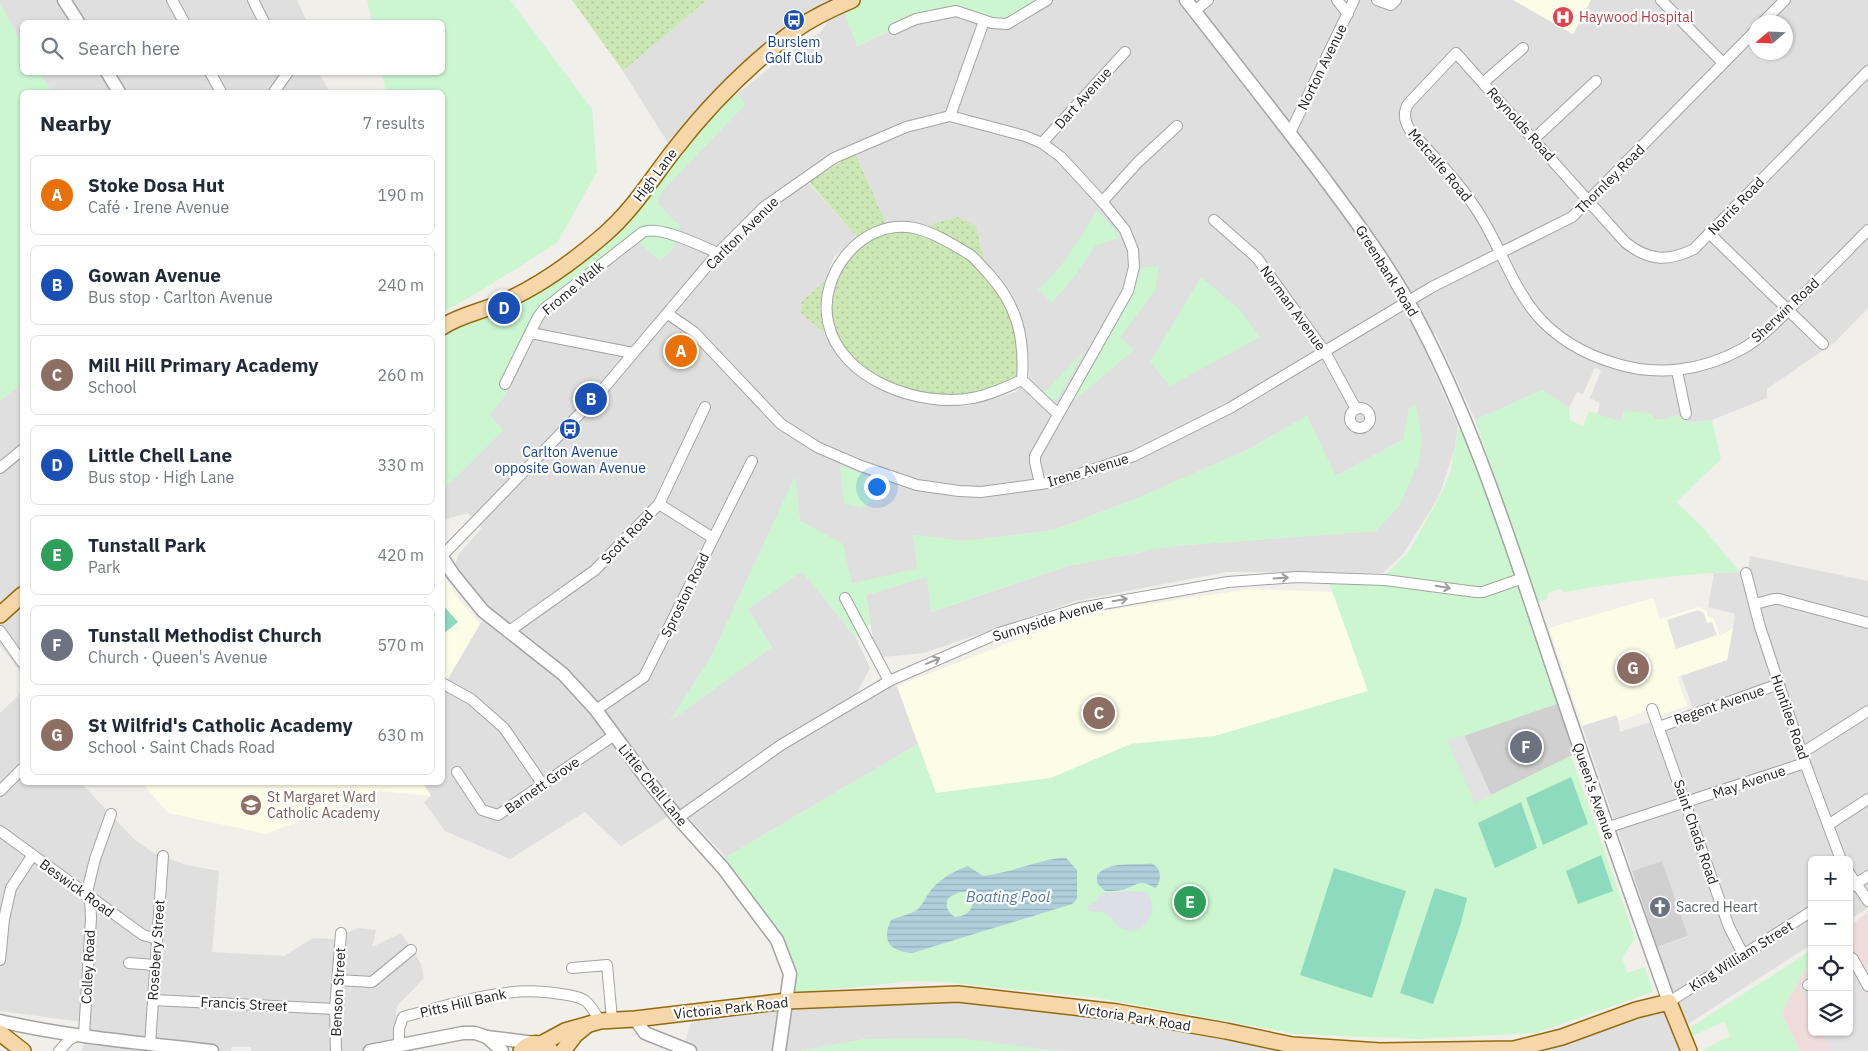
<!DOCTYPE html>
<meta charset="utf-8">
<style>
:root{--surface:#fff;--page:#f2f2f3;--text:#1f2937;--muted:#747a83;--line:#e0e1e3;--accent:#c4150f}
body{margin:0;font-family:"IBM Plex Sans",sans-serif;background:var(--page);color:var(--text)}
.controls{position:absolute;right:15px;bottom:15px;display:grid;overflow:hidden;border-radius:8px;box-shadow:0 1px 4px #0004}
.controls button{width:45px;height:45px;display:grid;place-items:center;padding:0;border:0;border-bottom:1px solid var(--line);background:var(--surface);color:var(--text);font:25px sans-serif}
.compass{position:absolute;left:1748px;top:15px;width:45px;height:45px;border-radius:50%;background:var(--surface);box-shadow:0 1px 4px #0004;rotate:251deg}
.you{position:absolute;left:876px;top:486px;width:18px;height:18px;margin:-12px;border:4px solid #fff;border-radius:50%;background:#1a73e8;box-shadow:0 0 0 8px #1a73e833}
.badge{display:grid;place-items:center;width:32px;height:32px;border-radius:50%;background:var(--accent);color:#fff;font-size:16px;font-weight:700}
.pin{position:absolute;translate:-50% -50%;border:2px solid #fff;box-shadow:0 1px 5px #0006}
.list{margin:0;padding:0;list-style:none}
h2{display:flex;justify-content:space-between;align-items:center;height:65px;margin:0;padding:0 20px;font-size:21px}
h2 small{font-size:16px;font-weight:400;color:var(--muted)}
.list li{display:grid;grid-template-columns:32px 1fr auto;gap:15px;align-items:center;box-sizing:border-box;height:80px;margin:0 10px 10px;padding:0 10px;border:1px solid var(--line);border-radius:8px}
.list b{display:block;font-size:19px;white-space:nowrap}
.list p{margin:0;font-size:16px;white-space:nowrap;color:var(--muted)}
.list em{font-size:16px;font-style:normal;color:var(--muted)}
.icon{flex:none;width:28px;height:28px;fill:none;stroke:currentColor;stroke-width:2;stroke-linecap:round;stroke-linejoin:round}
.map{position:relative;flex:none;width:1868px;height:1051px;overflow:hidden}
.search{position:absolute;background:var(--surface);box-shadow:0 1px 4px #0004;left:20px;top:20px;width:425px;height:55px;display:flex;align-items:center;gap:12px;box-sizing:border-box;padding:0 18px;border-radius:8px;color:var(--muted);font-size:19px}
.panel{position:absolute;background:var(--surface);box-shadow:0 1px 4px #0004;left:20px;top:90px;width:425px;height:695px;border-radius:8px}
.map>svg:first-child{display:block}
</style>
<div class="map">
<svg width="1868" height="1051" viewBox="0 0 1868 1051">
<defs>
<pattern id="grass-dots" width="8" height="8" patternUnits="userSpaceOnUse" patternTransform="scale(1.25)"><rect width="8" height="8" fill="#cbe7b4"/><path d="M2 2h.1M6 6h.1" fill="none" stroke="#aec69a" stroke-width="1.8" stroke-linecap="round"/></pattern>
<pattern id="water-rules" width="6" height="5" patternUnits="userSpaceOnUse" patternTransform="scale(1.25)"><rect width="6" height="5" fill="#aecfdb"/><path d="M0 2.5h6" fill="none" stroke="#95b1bc"/></pattern>
</defs>
<rect width="100%" height="100%" fill="#f1efe9"/>
<g fill="#e0dfdf" fill-rule="evenodd">
<polygon points="0,0 297,0 307,22 22,22 22,43 0,4"/>
<polygon points="707,0 835,0 787,28 673,151 623,71"/>
<path d="M1047,0h466l60,34 18,-34h277v308l-33,34 -68,47v9l-55,22 -22,3 -13,-8 -13,5 -10,-1 -30,-8 -3,11 -24,-7 3,-12 -10,-5 11,-27 -6,-4 -12,27 -6,-2 -8,16 -27,-18 -67,30 -40,-88 -12,14 35,80 -4,25 -15,45 -30,49 -7,10 -19,18 -157,-1 -150,29 -152,52 -41,4 -10,-19 -7,-43 62,-19 4,36 135,-46 106,-20 203,-15 40,-126 -7,3 -6,32 -68,36 -28,-60 -60,34 -107,47 -86,33 -90,11 -51,-6 5,34 -66,15 -10,-40 -42,-23 -5,-43 -84,179 -41,64 102,-74 -25,-38 55,-38 54,67 14,30 -18,34 30,-16h15l21,58 -192,113 -46,-48 -59,37 -36,-34 -75,47 -65,-28 -21,-29 7,-6 -8,-13 19,-1 1,-95 37,-63 13,-12 -38,-47 4,-11 23,-26 -14,-15 -25,7v-32l14,-12 46,-46 -14,-15 14,-17 45,-86 87,-72 38,-20 -16,-17 5,-12 83,-87 -8,-10 61,-49 23,-13 14,-23 6,-4 17,41 45,-21 43,-12 25,3 24,13zM1756,22h30v30h-30zM855,153l32,72 42,3 47,-1 8,33 18,22 17,27 9,41 2,26 -14,16 -49,14 -49,-4 -19,-5 -48,-28 -17,-19 -7,-14 -26,-23 1,-12 23,-20 9,-24 23,-20 -53,-59z"/>
<polygon points="40,73 319,73 328,89 326,92 52,92"/>
<polygon points="22,384 22,674 0,645 0,400"/>
<polygon points="1750,556 1868,581 1868,908 1849,920 1849,860 1812,860 1812,944 1685,1026 1657,947 1688,937 1662,861 1632,871 1582,726 1617,715 1620,732 1650,722 1653,733 1697,719 1681,676 1727,660 1733,628 1735,614 1708,607 1714,573 1748,572"/>
<polygon points="22,692 22,782 81,783 134,839 152,852 186,865 219,871 212,952 284,956 313,938 333,939 358,928 376,930 372,947 401,933 421,964 424,978 397,1006 394,1039 397,1051 251,1051 251,1047 232,1047 231,1051 82,1051 90,1023 0,1011 0,713"/>
<polygon points="958,994 1117,1012 1154,1026 1230,1041 1292,1045 1514,1049 1669,1002 1683,1051 1072,1051 865,1039 800,1051 779,1051 787,1001"/>
</g>
<polygon fill="#f0dcdb" points="1868,911 1868,1051 1800,1051 1781,1013 1802,974 1812,964 1812,1032 1849,1032 1849,928"/>
<g fill="#fcfde7">
<polygon points="1513,0 1591,0 1573,34"/>
<polygon points="443,573 460,601 480,624 443,687"/>
<polygon points="1250,589 1333,592 1368,691 1215,736 1131,744 1051,778 936,793 897,686 1083,614"/>
<polygon points="1653,598 1660,619 1699,607 1707,611 1707,616 1714,619 1720,636 1733,628 1727,660 1677,677 1687,706 1660,715 1657,707 1619,721 1616,715 1582,726 1549,628"/>
<polygon points="142,783 423,783 431,796 379,791 266,834 168,813"/>
</g>
<g fill="#d0d0d0">
<polygon points="1562,702 1581,751 1491,795 1464,735"/>
<polygon points="1662,861 1688,936 1657,947 1632,871"/>
</g>
<g fill="url(#grass-dots)">
<polygon points="572,0 707,0 623,71"/>
<polygon points="855,153 887,225 868,231 857,237 809,182"/>
<polygon points="958,217 976,226 984,260 958,240 929,228 932,224"/>
<polygon points="914,228 976,260 1015,312 1022,380 974,398 920,397 857,368 828,322 838,266 872,235"/>
<polygon points="825,281 820,309 824,333 801,313 802,301"/>
</g>
<g fill="#cbf6d0">
<polygon points="367,0 510,0 592,109 597,172 557,243 477,293 443,312 442,92 386,92 382,73 442,72 442,22 372,22"/>
<polygon points="852,0 1047,0 1007,24 956,11 903,25 857,46 841,5"/>
<polygon points="0,4 22,43 22,72 40,73 52,92 22,92 22,384 0,400"/>
<polygon points="737,94 746,104 662,191 657,203 673,220 680,224 674,248 660,261 635,240 548,312 503,398 490,415 503,430 457,476 443,488 443,327 503,303 607,232 689,131"/>
<path d="M1097,210l24,27 -26,9 -21,31 -22,26 -14,-14c26,-22 42,-51 59,-79z"/>
<polygon points="1159,266 1155,291 1120,337 1134,350 1070,404 1134,291 1139,268"/>
<polygon points="1201,277 1240,310 1260,337 1170,386 1150,362"/>
<polygon points="1084,351 1058,398 1050,401 1043,394"/>
<path d="M1542,390l27,18 1,12 13,6 6,-15 32,11 3,-12 28,4 2,5 10,1 13,-5 13,8 22,-3 9,39 -45,43 27,26 37,44c-59,1 -117,10 -175,20l-6,-3 -11,4 -1,6 -9,3 -63,-182z"/>
<polygon points="1416,405 1422,438 1419,461 1400,505 1376,531 1173,546 1067,566 931,612 927,577 866,595 870,624 856,638 802,571 748,609 772,647 669,722 711,657 795,476 800,521 843,544 852,584 918,568 913,535 964,541 1054,530 1140,497 1247,450 1307,416 1336,476 1403,440 1409,408"/>
<polygon points="1465,423 1562,702 1464,736 1491,795 1571,756 1635,938 1622,958 1627,973 1645,967 1653,992 1536,1033 1418,1039 1297,1034 1098,998 944,982 912,981 816,991 795,996 781,936 734,869 726,872 719,863 726,857 918,744 936,793 1051,778 1131,744 1215,736 1368,691 1328,579 1385,580 1386,574 1408,553 1441,494 1450,473 1458,431"/>
<polygon points="840,465 894,487 861,508 844,503"/>
<polygon points="1812,950 1812,963 1802,974 1781,1013 1800,1051 1701,1051 1730,1036 1724,1022 1691,1036 1688,1029"/>
<polygon points="959,1038 1048,1050 1072,1051 800,1051 865,1039"/>
</g>
<g fill="#8edabf">
<polygon points="442,604 458,622 443,634 442,634"/>
<polygon points="1571,777 1588,824 1543,845 1526,798"/>
<polygon points="1521,802 1537,848 1495,868 1478,823"/>
<polygon points="1601,855 1613,891 1578,904 1566,871"/>
<polygon points="1334,868 1406,891 1372,998 1300,975"/>
<polygon points="1435,888 1467,898 1461,923 1433,1004 1400,993"/>
</g>
<g fill="#e2e2e2">
<polygon points="1698,610 1704,613 1707,623 1712,622 1717,635 1676,649 1667,620"/>
<polygon points="1464,735 1491,795 1475,803 1447,741"/>
<polygon points="1849,963 1868,999 1868,1051 1832,1051 1822,1032 1849,1032"/>
<polygon points="1812,970 1812,1011 1799,986"/>
<polygon points="787,1001 779,1051 690,1051 683,1048 695,1011"/>
</g>
<polygon fill="#dedee7" points="1129,891 1148,892 1153,909 1148,921 1141,928 1130,931 1120,928 1113,921 1111,917 1103,912 1088,911 1088,906 1095,902 1101,895 1105,893"/>
<g fill="url(#water-rules)" fill-rule="evenodd">
<path d="M1059,858h7l11,12v29l-5,5 -160,49c-22,-2 -31,-12 -21,-33 8,-4 19,-5 26,-10 6,-5 9,-14 14,-20 9,-11 23,-19 37,-24l15,10c26,-3 50,-14 76,-18zM960,892h8l5,9c-1,11 -8,15 -18,16 -7,-4 -9,-9 -8,-17l4,-4z"/>
<path d="M1144,864c3,0 6,-1 8,0 10,3 10,19 3,24 -18,-11 -18,-1 -34,2 -5,1 -11,1 -16,1l-8,-8v-8c12,-13 30,-10 47,-11z"/>
</g>
<g fill="none" stroke-linecap="round" stroke-linejoin="round">
<g stroke="#a3a3a3" stroke-width="12">
<g id="minor">
<polyline points="172,0 184,22"/>
<polyline points="253,0 264,22"/>
<polyline points="1337,0 1348,14"/>
<polyline points="1377,0 1391,5 1396,0"/>
<polyline points="1661,0 1723,63"/>
<polyline points="1195,11 1208,0"/>
<polyline points="1763,22 1785,0"/>
<polyline points="894,29 916,19 956,11 992,23 1007,24 1047,0"/>
<path d="M1868,71l-174,178c-26,13 -46,12 -69,-7l-169,-189 -48,51c-5,9 -4,17 2,26 24,27 51,54 70,85 20,32 31,68 55,98 20,24 49,41 79,50 43,14 88,8 128,-14 22,-12 41,-34 59,-52 23,-22 45,-45 67,-67"/>
<polyline points="210,72 221,92"/>
<polyline points="1484,82 1523,48"/>
<polyline points="274,92 288,72"/>
<polyline points="950,116 984,21"/>
<polyline points="1290,133 1354,0"/>
<polyline points="1534,139 1596,81"/>
<polyline points="1042,143 1125,52"/>
<polyline points="1102,202 1138,162 1177,126"/>
<polyline points="1214,220 1257,258 1325,352 1356,409"/>
<polyline points="1709,233 1823,344"/>
<polyline points="668,314 694,332 781,424 817,447 861,466 917,485 959,491 981,492 1055,482 1134,456 1230,408 1432,287 1572,217 1756,30"/>
<polyline points="531,333 633,353"/>
<polyline points="1677,371 1686,414"/>
<path d="M1022,380c3,-43 -5,-76 -35,-108 -6,-6 -11,-13 -18,-18 -17,-10 -36,-22 -55,-26 -52,-10 -96,46 -86,94 12,58 92,86 145,76 17,-3 34,-11 49,-18l36,34"/>
<path d="M505,384l33,-67 6,-8 99,-77c17,-7 58,14 75,21"/>
<circle cx="1360" cy="418" r="10"/>
<polyline points="0,468 22,450"/>
<polyline points="659,504 713,538"/>
<polyline points="442,556 598,395 718,253 764,207 834,158 906,127 950,116 1025,136 1042,143 1061,157 1105,205 1125,230 1133,250 1134,267 1128,291 1035,456 1035,462 1040,484"/>
<polyline points="1746,573 1760,627 1805,763 1841,860"/>
<polyline points="845,598 889,681"/>
<polyline points="1755,604 1774,599 1779,599 1868,623"/>
<polyline points="0,631 22,662"/>
<polyline points="508,632 595,570 659,504 705,407"/>
<polyline points="442,683 471,699 504,728 543,785"/>
<polyline points="1652,709 1729,927 1743,954"/>
<polyline points="596,710 644,677 752,461"/>
<polyline points="1659,727 1779,684"/>
<polyline points="1802,753 1868,711"/>
<polyline points="457,772 482,810 498,815 613,736"/>
<polyline points="0,791 22,769"/>
<polyline points="678,818 781,745 889,681 999,633 1080,608 1228,582 1297,577 1385,580 1476,592 1483,592 1523,578"/>
<polyline points="1828,825 1868,799"/>
<polyline points="1606,828 1805,763"/>
<polyline points="0,831 143,935 157,939"/>
<polyline points="1849,873 1868,901"/>
<polyline points="1849,888 1868,876"/>
<polyline points="86,896 95,859 111,814"/>
<polyline points="1849,956 1853,959 1868,986"/>
<polyline points="0,960 4,919 11,888 32,856"/>
<polyline points="129,963 155,965"/>
<polyline points="572,968 607,965 612,1019"/>
<polyline points="338,980 372,982 411,950"/>
<polyline points="1808,985 1812,983"/>
<polyline points="153,1000 335,1009"/>
<polyline points="1669,1002 1812,911"/>
<polyline points="84,1035 91,918 90,898"/>
<polyline points="150,1044 163,856"/>
<path d="M399,1046v-17l4,-12c51,-13 105,-33 158,-23 8,1 16,2 23,6 6,3 12,15 16,21"/>
<polyline points="59,1051 69,1040 78,1035"/>
<polyline points="336,1051 335,1009 341,933"/>
</g>
</g>
<g stroke="#a3a3a3" stroke-width="15">
<g id="tertiary">
<polyline points="64,0 78,22"/>
<path d="M1186,0c45,58 91,116 135,174 31,42 63,84 89,131 62,113 101,239 142,361 38,113 77,224 117,336"/>
<polyline points="107,72 119,92"/>
<polyline points="442,557 453,574 483,611 563,674 596,710 646,778 678,818 723,868 777,940 790,974 779,1051"/>
<polyline points="635,1019 645,1033 690,1051"/>
<path d="M0,1021c69,16 142,22 212,30"/>
<polyline points="487,1037 502,1051"/>
<polyline points="370,1051 463,1033 475,1033 487,1037 535,1043"/>
</g>
</g>
<g stroke="#946b0c" stroke-width="18">
<g id="primary">
<path d="M442,327c19,-13 43,-16 63,-26 37,-16 70,-41 100,-67 28,-24 47,-56 70,-85 34,-44 75,-85 120,-119 17,-12 38,-22 57,-30"/>
<polyline points="0,615 22,595"/>
<polyline points="0,1033 23,1051"/>
<polyline points="541,1044 565,1031 600,1021 635,1019 787,1001 958,994 1117,1012 1226,1031 1292,1045 1380,1051 1514,1049 1562,1037 1636,1010 1669,1002 1689,1051"/>
<path d="M521,1051c9,-10 20,-10 30,0"/>
<polyline points="563,1051 575,1035 586,1026"/>
</g>
</g>
<use href="#minor" stroke="#fff" stroke-width="10"/>
<use href="#tertiary" stroke="#fff" stroke-width="12"/>
<use href="#primary" stroke="#f6d7aa" stroke-width="15"/>
</g>
<defs><path id="oneway-shaft" d="M-6 0H5M1.5-3L5.5 0L1.5 3" fill="none" stroke-width="1.6" stroke-linecap="round" stroke-linejoin="round" transform="scale(1.25)"/></defs>
<g stroke="#9c9c9c">
<use href="#oneway-shaft" transform="translate(1281 578) rotate(-4)"/>
<use href="#oneway-shaft" transform="translate(1443 587) rotate(9)"/>
<use href="#oneway-shaft" transform="translate(1120 600) rotate(-9)"/>
<use href="#oneway-shaft" transform="translate(933 661) rotate(-23)"/>
</g>
<defs>
<g id="hospital-disc" transform="scale(1.125)"><circle r="9.5" fill="#e0444e" stroke="#fff"/><path d="M-5-5h3v3.5h4V-5h3V5h-3V1.5h-4V5h-3Z" fill="#fff"/></g>
<g id="bus-disc" transform="scale(1.125)"><circle r="9.5" fill="#1a4fb4" stroke="#fff"/><path d="M-5-6H5V4H4V6H2V4H-2V6H-4V4H-5ZM-3.5-4V0h7V-4ZM-3.5 1.2v1.5H-2V1.2ZM2 1.2v1.5H3.5V1.2Z" fill="#fff"/></g>
<g id="school-disc" transform="scale(1.125)"><circle r="9.5" fill="#8d6e63" stroke="#fff"/><path d="M0-5L7-2L0 1L-7-2ZM-4 1L0 2.5L4 1V4Q0 6-4 4Z" fill="#fff"/></g>
<g id="church-disc" transform="scale(1.125)"><circle r="9.5" fill="#6b7280" stroke="#fff"/><path d="M-1.2-6h2.4v3.5h3.3v2.4h-3.3V6h-2.4V-.1h-3.3v-2.4h3.3Z" fill="#fff"/></g>
</defs>
<g fill-rule="evenodd">
<use href="#hospital-disc" x="1563" y="17"/>
<use href="#bus-disc" x="794" y="20"/>
<use href="#bus-disc" x="570" y="429"/>
<use href="#school-disc" x="251" y="805"/>
<use href="#church-disc" x="1660" y="907"/>
</g>
<g text-anchor="middle" stroke-width="4.5" stroke-linejoin="round" paint-order="stroke">
<g font-size="14" fill="#be3a42" stroke="#fff" text-anchor="start">
<text x="1579" y="22">Haywood Hospital</text>
</g>
<g font-size="14" fill="#164399" stroke="#fff">
<text x="794" y="47">Burslem<tspan x="794" dy="16">Golf Club</tspan></text>
<text x="570" y="457">Carlton Avenue<tspan x="570" dy="16">opposite Gowan Avenue</tspan></text>
</g>
<g font-size="14" fill="#222" stroke="#fff">
<text transform="translate(1322 67) rotate(-64)" y="5">Norton Avenue</text>
<text transform="translate(1083 98) rotate(-48)" y="5">Dart Avenue</text>
<text transform="translate(1521 124) rotate(48)" y="5">Reynolds Road</text>
<text transform="translate(1440 165) rotate(50)" y="5">Metcalfe Road</text>
<text transform="translate(655 175) rotate(-53)" y="5">High Lane</text>
<text transform="translate(1610 179) rotate(-45)" y="5">Thornley Road</text>
<text transform="translate(1736 206) rotate(-46)" y="5">Norris Road</text>
<text transform="translate(742 233) rotate(-45)" y="5">Carlton Avenue</text>
<text transform="translate(1387 271) rotate(58)" y="5">Greenbank Road</text>
<text transform="translate(573 288) rotate(-40)" y="5">Frome Walk</text>
<text transform="translate(1293 308) rotate(54)" y="5">Norman Avenue</text>
<text transform="translate(1785 310) rotate(-43)" y="5">Sherwin Road</text>
<text transform="translate(1088 470) rotate(-17)" y="5">Irene Avenue</text>
<text transform="translate(627 537) rotate(-46)" y="5">Scott Road</text>
<text transform="translate(685 595) rotate(-64)" y="5">Sproston Road</text>
<text transform="translate(1048 620) rotate(-17)" y="5">Sunnyside Avenue</text>
<text transform="translate(1719 705) rotate(-19)" y="5">Regent Avenue</text>
<text transform="translate(1790 717) rotate(71)" y="5">Huntilee Road</text>
<text transform="translate(1749 782) rotate(-19)" y="5">May Avenue</text>
<text transform="translate(542 785) rotate(-35)" y="5">Barnett Grove</text>
<text transform="translate(653 785) rotate(51)" y="5">Little Chell Lane</text>
<text transform="translate(1594 791) rotate(71)" y="5">Queen's Avenue</text>
<text transform="translate(1696 832) rotate(71)" y="5">Saint Chads Road</text>
<text transform="translate(77 888) rotate(36)" y="5">Beswick Road</text>
<text transform="translate(156 950) rotate(-86)" y="5">Rosebery Street</text>
<text transform="translate(1741 956) rotate(-32)" y="5">King William Street</text>
<text transform="translate(88 967) rotate(-87)" y="5">Colley Road</text>
<text transform="translate(338 992) rotate(-87)" y="5">Benson Street</text>
<text transform="translate(463 1003) rotate(-13)" y="5">Pitts Hill Bank</text>
<text transform="translate(244 1004) rotate(3)" y="5">Francis Street</text>
<text transform="translate(731 1008) rotate(-6)" y="5">Victoria Park Road</text>
<text transform="translate(1134 1017) rotate(9)" y="5">Victoria Park Road</text>
</g>
<g font-size="14" fill="#785e54" stroke="#fff" text-anchor="start">
<text x="267" y="802">St Margaret Ward<tspan x="267" dy="16">Catholic Academy</tspan></text>
</g>
<g font-size="14" fill="#5b616d" stroke="#fff" text-anchor="start">
<text x="1676" y="912">Sacred Heart</text>
</g>
<g font-size="15" font-style="italic" fill="#5178a3" stroke="#fff">
<text x="1008" y="902">Boating Pool</text>
</g>
</g>
</svg>
<div class="controls">
<button>+</button>
<button>−</button>
<button><svg class="icon" aria-label="locate" viewBox="0 0 24 24"><circle cx="12" cy="12" r="6"/><path d="M12 2v4M12 18v4M2 12h4M18 12h4"/></svg></button>
<button><svg class="icon" aria-label="layers" viewBox="0 0 24 24"><path d="M12 4l9 5-9 5-9-5zM3 14l9 5 9-5"/></svg></button>
</div>
<svg class="compass" viewBox="-18 -18 36 36"><path d="M0-13l5 13h-10z" fill="#e53935"/><path d="M0 13l5-13h-10z" fill="#747a83"/></svg>
<div class="you"></div>
<div class="pin badge" style="left:681px;top:351px;background:#e8710a">A</div>
<div class="pin badge" style="left:591px;top:399px;background:#1a4fb4">B</div>
<div class="pin badge" style="left:1099px;top:713px;background:#8d6e63">C</div>
<div class="pin badge" style="left:504px;top:308px;background:#1a4fb4">D</div>
<div class="pin badge" style="left:1190px;top:902px;background:#2e9e5b">E</div>
<div class="pin badge" style="left:1526px;top:747px;background:#6b7280">F</div>
<div class="pin badge" style="left:1633px;top:668px;background:#8d6e63">G</div>
<div class="search"><svg class="icon" aria-label="search" viewBox="0 0 24 24"><circle cx="10" cy="10" r="6"/><path d="M15 15l6 6"/></svg>Search here</div>
<section class="panel">
<h2>Nearby<small>7 results</small></h2>
<ul class="list">
<li><span class="badge" style="background:#e8710a">A</span><div><b>Stoke Dosa Hut</b><p>Café · Irene Avenue</p></div><em>190 m</em></li>
<li><span class="badge" style="background:#1a4fb4">B</span><div><b>Gowan Avenue</b><p>Bus stop · Carlton Avenue</p></div><em>240 m</em></li>
<li><span class="badge" style="background:#8d6e63">C</span><div><b>Mill Hill Primary Academy</b><p>School</p></div><em>260 m</em></li>
<li><span class="badge" style="background:#1a4fb4">D</span><div><b>Little Chell Lane</b><p>Bus stop · High Lane</p></div><em>330 m</em></li>
<li><span class="badge" style="background:#2e9e5b">E</span><div><b>Tunstall Park</b><p>Park</p></div><em>420 m</em></li>
<li><span class="badge" style="background:#6b7280">F</span><div><b>Tunstall Methodist Church</b><p>Church · Queen's Avenue</p></div><em>570 m</em></li>
<li><span class="badge" style="background:#8d6e63">G</span><div><b>St Wilfrid's Catholic Academy</b><p>School · Saint Chads Road</p></div><em>630 m</em></li>
</ul>
</section>
</div>
